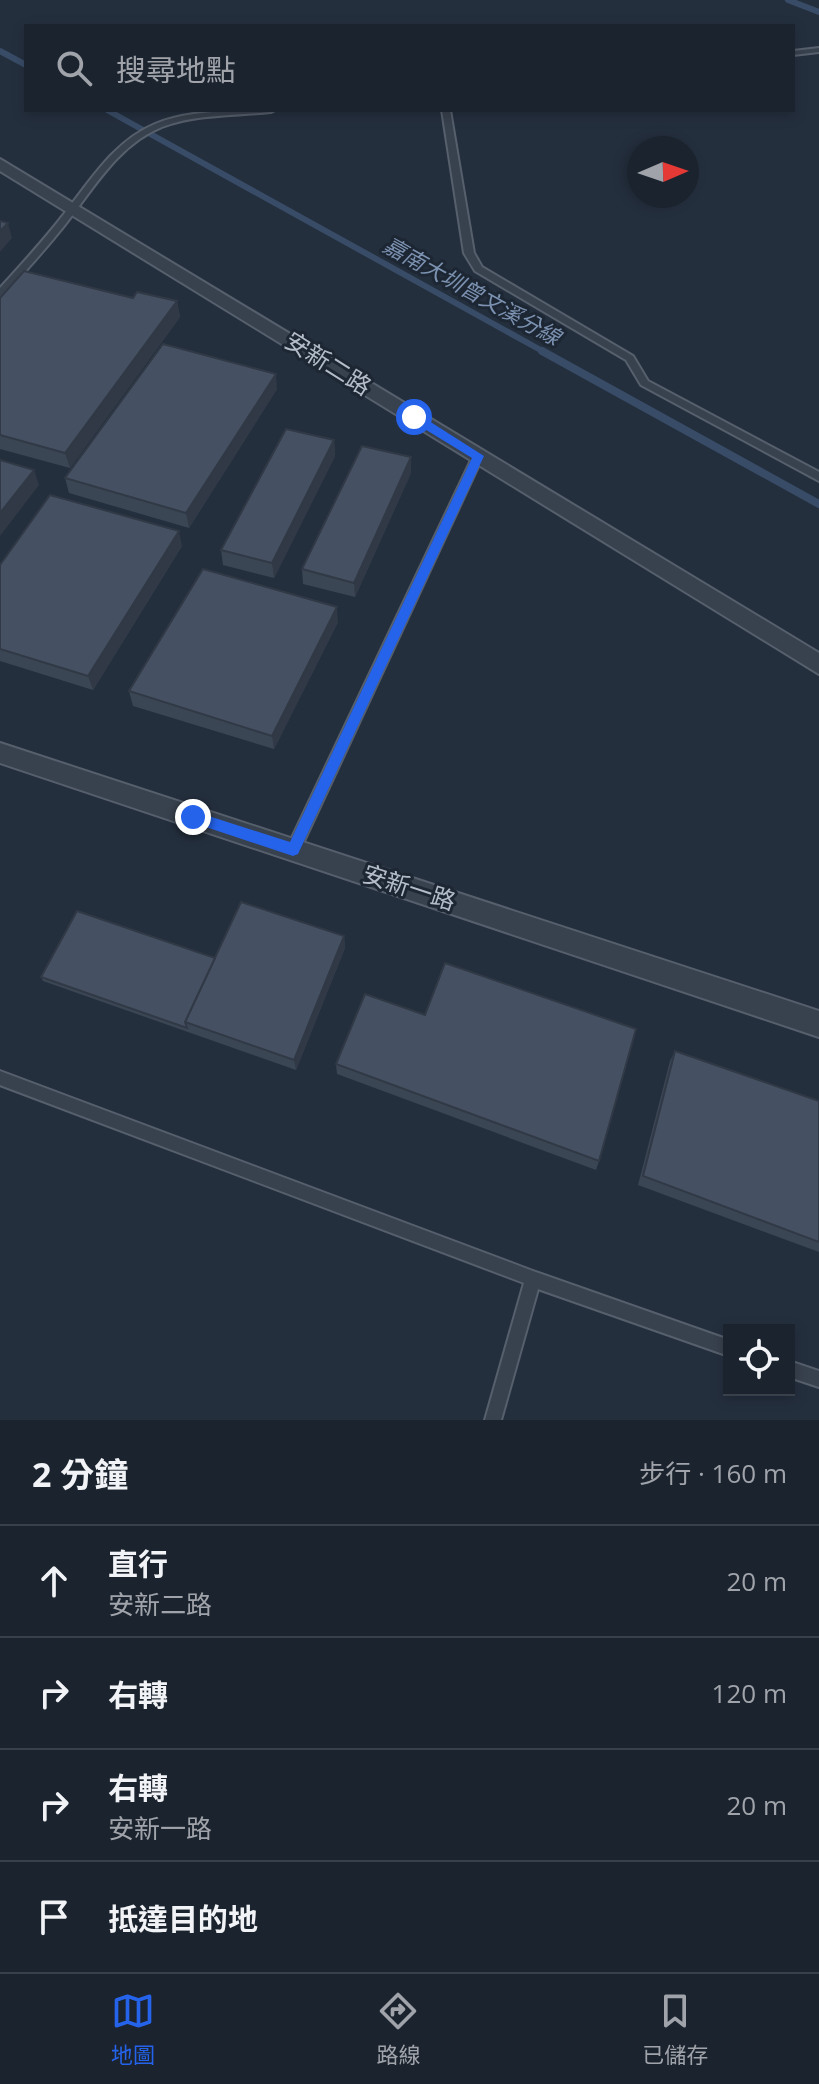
<!DOCTYPE html>
<html lang="zh-TW">
<meta charset="utf-8">
<style>
:root{--surface:#1b232e;--page:#282f3a;--text:#f1f3f6;--muted:#a0a4aa;--line:#39404a;--accent:#2563eb}
body{margin:0;font-family:"Open Sans","Noto Sans TC",sans-serif;background:var(--page);color:var(--text)}
.controls{position:absolute;right:24px;bottom:24px;display:grid;overflow:hidden;border-radius:0px;box-shadow:0 4px 12px #0003}
.controls button{width:72px;height:72px;display:grid;place-items:center;padding:0;border:0;border-bottom:2px solid var(--line);background:var(--surface);color:var(--text);font:40px sans-serif}
.compass{position:absolute;left:627px;top:136px;width:72px;height:72px;border-radius:50%;background:var(--surface);box-shadow:0 4px 12px #0003;rotate:88deg}
.stop{position:absolute;width:24px;height:24px;margin:-18px;border:6px solid #2563eb;border-radius:50%;background:#fff}
.stop.end{background:#2563eb;border-color:#fff;box-shadow:0 2px 8px #0008}
.list{margin:0;padding:0;list-style:none}
h2{display:flex;justify-content:space-between;align-items:center;height:104px;margin:0;padding:0 32px;font-size:34px}
h2 small{font-size:26px;font-weight:400;color:var(--muted)}
.list li{display:grid;grid-template-columns:52px 1fr auto;gap:24px;align-items:center;box-sizing:border-box;height:112px;padding:0 32px;border-top:2px solid var(--line)}
.list b{display:block;font-size:30px;white-space:nowrap}
.list p{margin:0;font-size:26px;white-space:nowrap;color:var(--muted)}
.list em{font-size:26px;font-style:normal;color:var(--muted)}
.icon{flex:none;width:44px;height:44px;fill:none;stroke:currentColor;stroke-width:2;stroke-linecap:round;stroke-linejoin:round}
.map{position:relative;flex:none;width:819px;height:1420px;overflow:hidden}
.search{position:absolute;background:var(--surface);box-shadow:0 4px 12px #0003;left:24px;right:24px;top:24px;height:88px;display:flex;align-items:center;gap:20px;box-sizing:border-box;padding:0 28px;border-radius:0px;color:var(--muted);font-size:30px}
.sheet{height:552px;background:var(--surface)}
nav{display:flex;justify-content:space-around;align-items:center;box-sizing:border-box;height:112px;border-top:2px solid var(--line);background:var(--surface);font-size:22px;color:var(--muted)}
nav a{display:grid;justify-items:center;gap:4px}
nav .on{color:var(--accent)}
.map>svg:first-child{display:block}
</style>
<div class="map">
<svg width="819" height="1420" viewBox="0 0 819 1420">
<rect width="100%" height="100%" fill="#242f3e"/>
<g fill="none" stroke-linecap="round" stroke-linejoin="round">
<g stroke="#394c67" stroke-width="6">
<polyline points="788,0 819,12"/>
<polyline points="0,51 26,65"/>
<polyline points="107,110 546,353"/>
</g>
<polyline stroke="#394c67" stroke-width="8" points="542,351 819,504"/>
<g stroke="#565f6c" stroke-width="4">
<g id="lane">
<polygon points="819,48 819,52 793,55 793,51"/>
<path d="M239,110h36l-4,2c-36,4 -75,2 -109,15 -45,18 -70,64 -98,99 -20,25 -40,47 -61,70l-3,1v-9c22,-24 44,-48 64,-74 26,-33 50,-73 91,-90 26,-11 56,-12 84,-14z"/>
<polygon points="442,110 450,110 474,253 482,267 633,356 648,381 819,472 819,481 641,385 626,360 475,271 464,253"/>
<polygon points="478,452 483,456 298,854 293,856 288,854 287,850 288,846 473,456"/>
<polygon points="0,1071 533,1271 729,1340 729,1356 538,1289 501,1420 485,1420 524,1283 0,1085"/>
<polygon points="789,1361 819,1371 819,1387 789,1377"/>
</g>
</g>
<g stroke="#565f6c" stroke-width="4">
<g id="street">
<polygon points="0,159 819,653 819,674 0,171"/>
<polygon points="0,743 819,1011 819,1037 0,763"/>
</g>
</g>
<use href="#lane" fill="#38414e" fill-rule="evenodd"/>
<use href="#street" fill="#38414e" fill-rule="evenodd"/>
</g>
<g fill="#3b4654">
<polygon points="0,298 133,298 177,301 180,317 70,468 0,449"/>
<polygon points="277,389 189,528 69,493 65,478"/>
<polygon points="334,440 335,456 274,578 223,565 221,550"/>
<polygon points="411,473 355,597 303,584 302,569"/>
<polygon points="182,546 93,690 0,661 0,565"/>
<polygon points="338,622 274,749 133,706 129,691"/>
<polygon points="344,936 345,948 296,1070 43,981 41,977 215,958"/>
<polygon points="675,1051 819,1101 819,1252 638,1185 670,1061"/>
<polygon points="336,1064 599,1161 596,1170 337,1074"/>
</g>
<g fill="#303945">
<polygon points="8,223 12,238 0,252 0,231"/>
<polygon points="177,301 180,317 70,468 65,453"/>
<polygon points="276,374 277,389 189,528 186,513"/>
<polygon points="334,440 335,456 274,578 272,563"/>
<polygon points="411,457 411,473 355,597 354,583"/>
<polygon points="34,470 39,485 0,536 0,513"/>
<polygon points="179,531 182,546 93,690 88,676"/>
<polygon points="337,607 338,622 274,749 272,736"/>
<polygon points="344,936 345,948 296,1070 294,1060"/>
</g>
<g fill="#455162" stroke="#303945" stroke-width="2">
<polygon points="0,221 8,223 0,231"/>
<polygon points="24,271 133,298 137,292 177,301 65,453 0,435 0,298"/>
<polygon points="163,344 276,374 186,513 65,478"/>
<polygon points="286,429 334,440 272,563 221,550"/>
<polygon points="362,446 411,457 354,583 302,569"/>
<polygon points="0,460 34,470 0,513"/>
<polygon points="50,495 179,531 88,676 0,649 0,565"/>
<polygon points="203,569 337,607 272,736 129,691"/>
<polygon points="241,902 344,936 294,1060 185,1022"/>
<polygon points="77,911 215,958 185,1022 187,1028 41,977"/>
<polygon points="445,963 636,1029 599,1161 336,1064 365,994 425,1015"/>
<polygon points="675,1051 819,1101 819,1242 643,1176"/>
</g>
<polygon fill="#2563eb" points="410,414 418,414 484,456 298,854 293,856 188,821 188,813 193,811 290,842 472,458 410,420"/>
<g text-anchor="middle" stroke-width="6" stroke-linejoin="round" paint-order="stroke">
<g font-size="22" font-style="italic" fill="#7c92b1" stroke="#1d2633">
<text transform="translate(472 291) rotate(29)" y="8">嘉南大圳曾文溪分線</text>
</g>
<g font-size="24" fill="#b4bcc9" stroke="#1d2633">
<text transform="translate(328 364) rotate(32)" y="8">安新二路</text>
<text transform="translate(409 888) rotate(18)" y="8">安新一路</text>
</g>
</g>
</svg>
<div class="controls">
<button><svg class="icon" aria-label="locate" viewBox="0 0 24 24"><circle cx="12" cy="12" r="6"/><path d="M12 2v4M12 18v4M2 12h4M18 12h4"/></svg></button>
</div>
<svg class="compass" viewBox="-18 -18 36 36"><path d="M0-13l5 13h-10z" fill="#e53935"/><path d="M0 13l5-13h-10z" fill="#a0a4aa"/></svg>
<div class="stop" style="left:414px;top:417px"></div>
<div class="stop end" style="left:193px;top:817px"></div>
<div class="search"><svg class="icon" aria-label="search" viewBox="0 0 24 24"><circle cx="10" cy="10" r="6"/><path d="M15 15l6 6"/></svg>搜尋地點</div>
</div>
<section class="sheet">
<h2>2 分鐘<small>步行 · 160 m</small></h2>
<ul class="list">
<li><svg class="icon" aria-label="ahead" viewBox="0 0 24 24"><path d="M12 20V5M6 11l6-6 6 6"/></svg><div><b>直行</b><p>安新二路</p></div><em>20 m</em></li>
<li><svg class="icon" aria-label="right" viewBox="0 0 24 24"><path d="M7 20v-9h11M14 6l5 5-5 5"/></svg><div><b>右轉</b></div><em>120 m</em></li>
<li><svg class="icon" aria-label="right" viewBox="0 0 24 24"><path d="M7 20v-9h11M14 6l5 5-5 5"/></svg><div><b>右轉</b><p>安新一路</p></div><em>20 m</em></li>
<li><svg class="icon" aria-label="arrive" viewBox="0 0 24 24"><path d="M6 21V4h12l-3 4 3 4H6"/></svg><div><b>抵達目的地</b></div></li>
</ul>
</section>
<nav>
<a class="on"><svg class="icon" aria-label="map" viewBox="0 0 24 24"><path d="M3 6l6-2 6 2 6-2v14l-6 2-6-2-6 2zM9 4v14M15 6v14"/></svg>地圖</a>
<a><svg class="icon" aria-label="directions" viewBox="0 0 24 24"><path d="M12 3l9 9-9 9-9-9zM9 14v-3h6M13 9l2 2-2 2"/></svg>路線</a>
<a><svg class="icon" aria-label="saved" viewBox="0 0 24 24"><path d="M7 4h10v16l-5-4-5 4z"/></svg>已儲存</a>
</nav>
